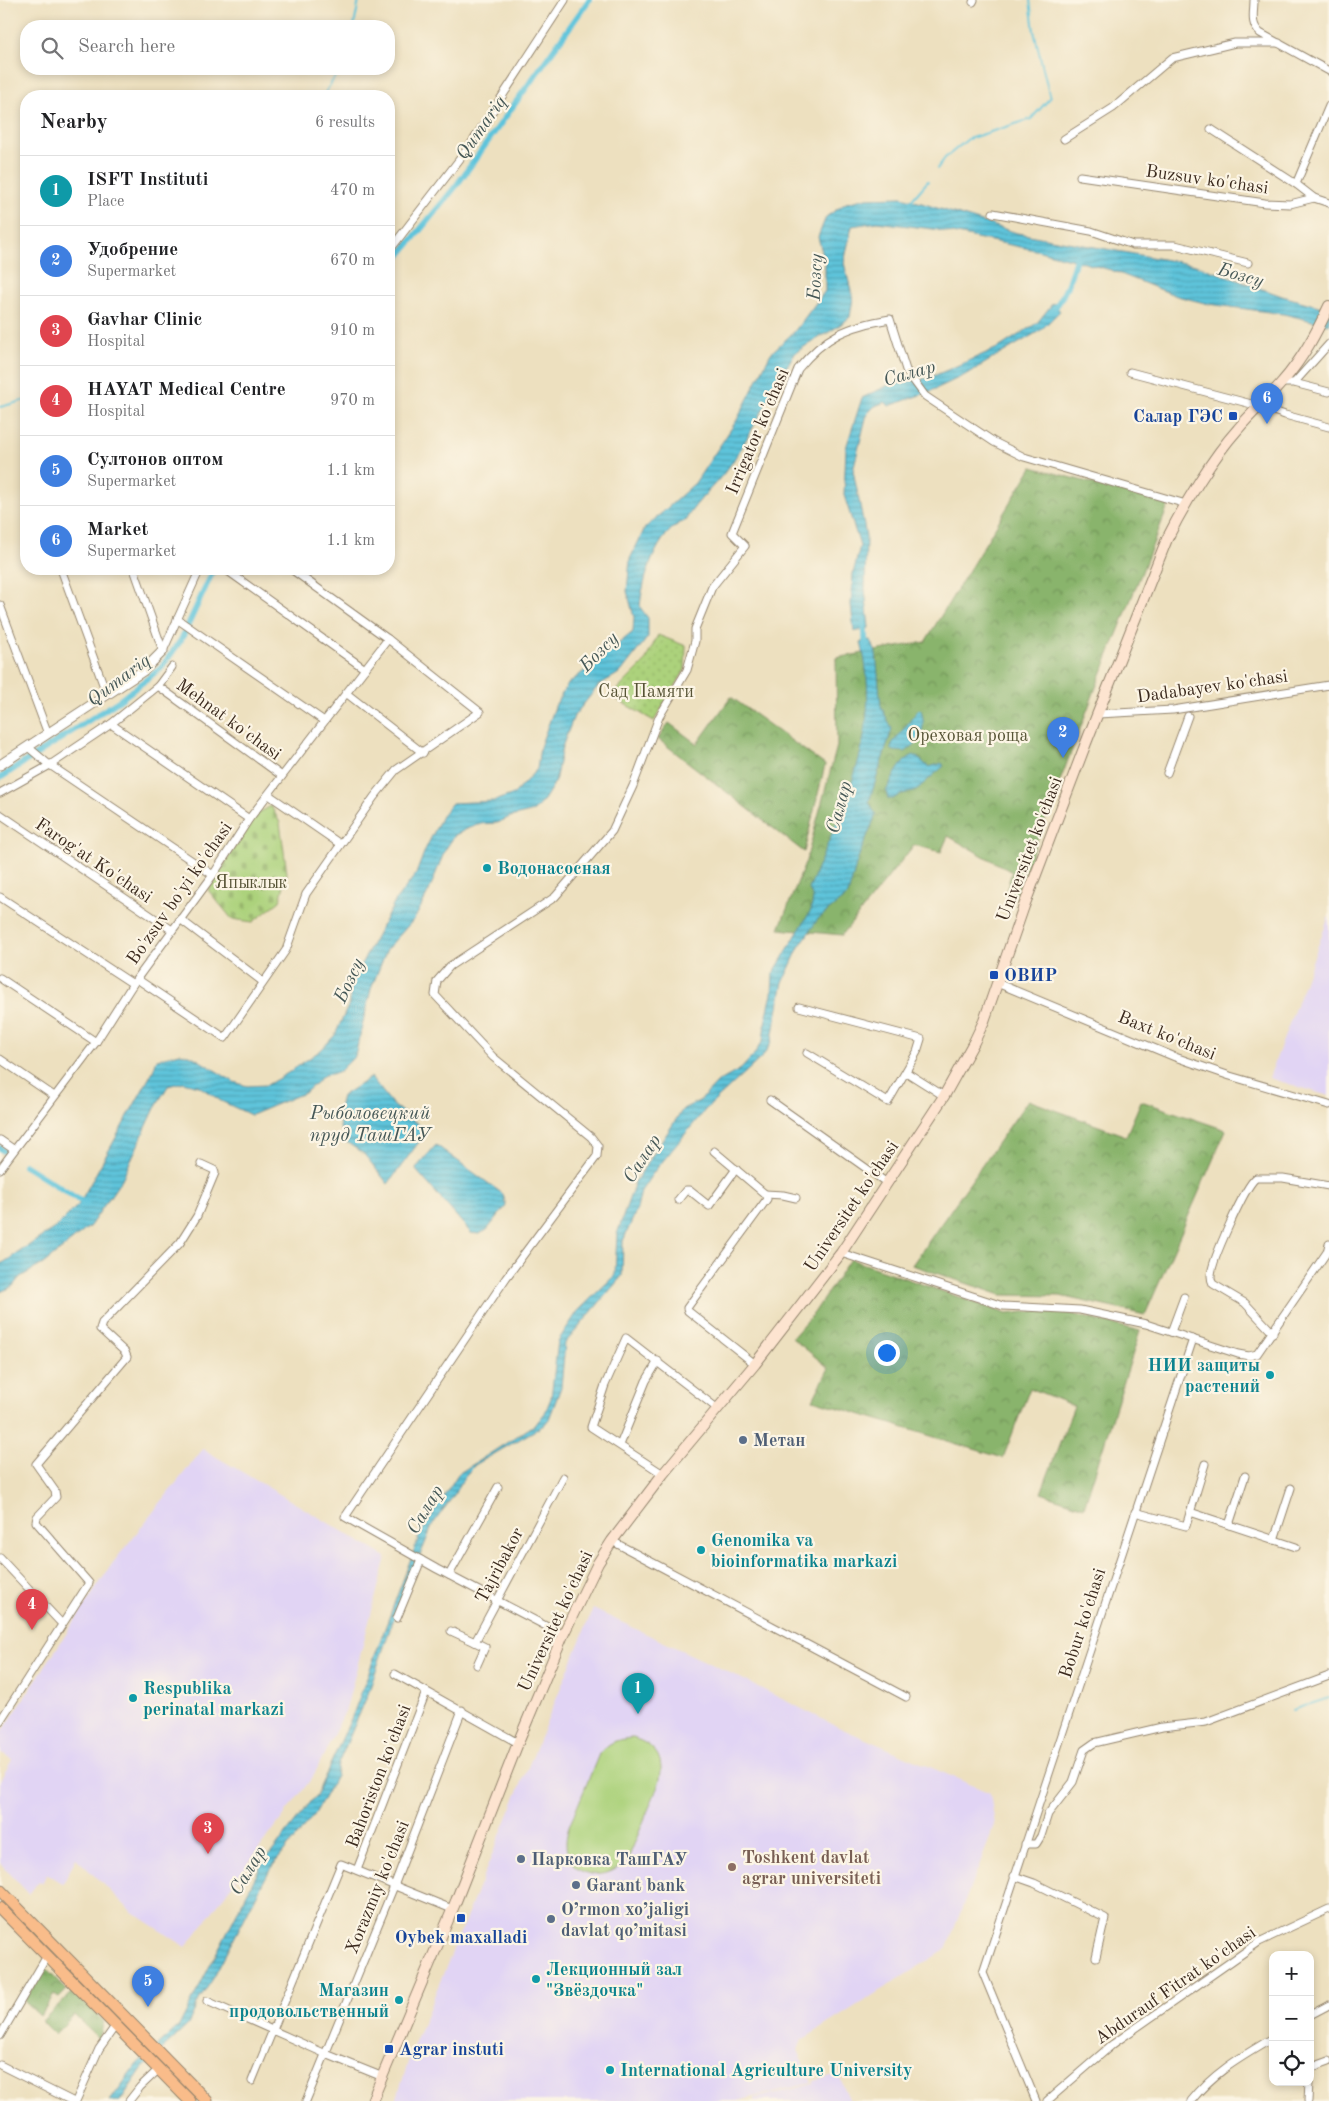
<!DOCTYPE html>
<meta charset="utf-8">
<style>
:root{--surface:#fff;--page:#f2f2f2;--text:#202124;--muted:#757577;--line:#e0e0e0;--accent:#d1495b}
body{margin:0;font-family:"Old Standard TT",serif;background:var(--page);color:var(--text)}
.controls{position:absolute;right:15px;bottom:15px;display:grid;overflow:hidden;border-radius:10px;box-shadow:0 2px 8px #0003}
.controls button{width:45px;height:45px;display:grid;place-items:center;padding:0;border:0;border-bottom:1px solid var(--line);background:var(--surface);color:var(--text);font:25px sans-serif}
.you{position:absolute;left:886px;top:1352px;width:18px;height:18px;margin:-12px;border:4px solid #fff;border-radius:50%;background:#1a73e8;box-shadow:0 0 0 8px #1a73e833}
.badge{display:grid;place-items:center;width:32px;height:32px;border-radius:50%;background:var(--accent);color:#fff;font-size:16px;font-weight:700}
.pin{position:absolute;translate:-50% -41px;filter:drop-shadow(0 1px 2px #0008)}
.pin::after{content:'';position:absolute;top:26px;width:18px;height:15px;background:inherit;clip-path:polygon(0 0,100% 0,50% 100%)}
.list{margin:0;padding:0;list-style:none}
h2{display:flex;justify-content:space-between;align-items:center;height:65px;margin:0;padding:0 20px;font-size:21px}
h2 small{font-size:16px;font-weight:400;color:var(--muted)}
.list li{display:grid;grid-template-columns:32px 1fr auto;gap:15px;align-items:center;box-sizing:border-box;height:70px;padding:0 20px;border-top:1px solid var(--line)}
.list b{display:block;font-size:19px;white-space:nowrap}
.list p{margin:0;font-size:16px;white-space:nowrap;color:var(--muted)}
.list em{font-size:16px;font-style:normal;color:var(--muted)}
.icon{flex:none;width:28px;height:28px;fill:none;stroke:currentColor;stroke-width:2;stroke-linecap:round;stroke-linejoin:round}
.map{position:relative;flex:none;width:1329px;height:2101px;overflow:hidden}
.search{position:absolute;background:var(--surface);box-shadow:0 2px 8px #0003;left:20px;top:20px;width:375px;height:55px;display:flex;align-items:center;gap:12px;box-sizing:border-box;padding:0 18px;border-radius:20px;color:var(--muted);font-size:19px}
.panel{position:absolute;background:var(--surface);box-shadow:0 2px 8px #0003;left:20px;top:90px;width:375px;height:485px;border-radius:20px}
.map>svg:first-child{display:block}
</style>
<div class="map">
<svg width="1329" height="2101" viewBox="0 0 1329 2101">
<defs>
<pattern id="grass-dots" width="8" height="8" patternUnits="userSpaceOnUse" patternTransform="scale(1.25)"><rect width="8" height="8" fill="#acd27c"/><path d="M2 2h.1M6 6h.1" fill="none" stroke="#95b46b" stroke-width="1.8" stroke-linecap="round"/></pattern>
<pattern id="forest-crowns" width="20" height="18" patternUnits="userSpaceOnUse" patternTransform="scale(1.25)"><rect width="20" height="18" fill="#89b46c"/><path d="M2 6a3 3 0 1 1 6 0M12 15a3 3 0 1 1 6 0" fill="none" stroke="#719358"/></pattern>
<pattern id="cemetery-stones" width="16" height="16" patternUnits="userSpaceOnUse" patternTransform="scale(1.25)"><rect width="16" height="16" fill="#acd27c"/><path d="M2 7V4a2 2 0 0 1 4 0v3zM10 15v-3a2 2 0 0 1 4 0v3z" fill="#95b46b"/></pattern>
<pattern id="water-rules" width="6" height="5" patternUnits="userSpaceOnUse" patternTransform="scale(1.25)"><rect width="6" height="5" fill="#5ec4db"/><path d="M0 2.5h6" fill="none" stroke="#4f9fb1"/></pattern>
</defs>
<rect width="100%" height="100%" fill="#fcf5e5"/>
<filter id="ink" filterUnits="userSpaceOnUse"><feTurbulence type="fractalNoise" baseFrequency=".02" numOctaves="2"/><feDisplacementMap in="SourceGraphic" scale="10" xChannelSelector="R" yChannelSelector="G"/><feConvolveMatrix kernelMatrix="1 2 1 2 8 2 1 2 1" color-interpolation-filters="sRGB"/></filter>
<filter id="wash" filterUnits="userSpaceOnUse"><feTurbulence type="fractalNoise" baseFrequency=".0096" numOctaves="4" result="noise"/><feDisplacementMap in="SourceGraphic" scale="20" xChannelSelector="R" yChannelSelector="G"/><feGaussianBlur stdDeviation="1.12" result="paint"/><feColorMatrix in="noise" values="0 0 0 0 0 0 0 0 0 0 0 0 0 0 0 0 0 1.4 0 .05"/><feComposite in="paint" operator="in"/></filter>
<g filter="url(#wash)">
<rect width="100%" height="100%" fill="#ede0bf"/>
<g fill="#e1d4f4">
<polygon points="1329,916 1329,1096 1269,1078"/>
<polygon points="203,1449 386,1557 346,1709 314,1775 186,1947 131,1911 76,1858 63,1884 47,1874 42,1883 39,1881 29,1894 0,1863 0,1780 12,1760 0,1753 0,1735 112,1564"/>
<polygon points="593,1609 726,1671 838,1727 990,1793 995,1825 946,1949 802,2040 798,2050 812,2083 737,2101 396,2101 412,2050"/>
<polygon points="838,2074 850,2101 755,2101 755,2098 813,2084 814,2081"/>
</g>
<polygon fill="url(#grass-dots)" stroke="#747e4d" points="658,635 686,646 685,670 654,721 611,696 644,663"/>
<g fill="url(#forest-crowns)" stroke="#626f45">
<polygon points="1032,467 1169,504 1098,682 1015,898 1005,893 1012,872 948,836 941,852 914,845 842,935 779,929 806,861 837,746 836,658 925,642"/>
<polygon points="731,697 825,765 804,852 658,739 669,723 697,744"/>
<polygon points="1028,1100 1126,1136 1141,1101 1226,1130 1145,1315 1060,1296 1001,1295 912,1265"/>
<polygon points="850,1259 1007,1314 1051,1309 1140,1331 1084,1507 1041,1493 1074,1406 1030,1388 1003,1458 813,1400 829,1368 792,1338 814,1313"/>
<polygon points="45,1968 67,1990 59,1998 54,1995 40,2016 24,2001"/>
<polygon points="73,1991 104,2022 99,2039 74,2015 55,2034 42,2021"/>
</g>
<polygon fill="url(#cemetery-stones)" stroke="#747e4d" points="271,806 280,823 287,873 280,901 253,922 232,919 208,890 255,815"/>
<path fill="#acd27c" stroke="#747e4d" d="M633,1738c25,8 33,23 25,48l-30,73c-29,32 -74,11 -59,-32l30,-73c10,-12 18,-15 34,-16z"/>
<g fill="url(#water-rules)" stroke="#4c777c">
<path d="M902,197l115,36 178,32 87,31 47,13v16l-45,-11 -75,-10 -32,-8 -66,-26 -71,-19 -107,-22 -56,-7 -25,4 -8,37 9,35 -3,19c-17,15 -38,23 -56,37 -21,35 -39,73 -61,107 -14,22 -36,38 -48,60 -28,9 -43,60 -45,86l8,11v19l-27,35 -22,13 -25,31 -12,31 -7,35 -11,18 -10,11 -24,6 -13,6 -20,1 -22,11 -10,15 -16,41 -14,27 -28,31 -16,40 -16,67 -17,17 -14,2 -18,17 -55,23 -30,-14 -22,-15 -16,-4 -15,4 -11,18 -35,75 -32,47 -47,38 -23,13 -8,10 -12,5v-27l56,-38 23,-23 74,-133 4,-12 23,-6 12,3 42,26 13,4 20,-1 21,-12 33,-23 14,-15 15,-33v-21l9,-13 37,-68 20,-26 9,-24 18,-36 9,-11 42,-2 20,-7 23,-25 3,-22 16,-43 12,-20 65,-52 1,-15 -7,-26 3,-32 15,-31 50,-45 42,-63 34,-67 23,-21 31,-41v-28l-7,-26 8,-20 20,-14 21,-5z"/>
<polygon points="1053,303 1060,311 1041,330 965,375 931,391 889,406 885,402 875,406 867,414 853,470 866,536 865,589 869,628 854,632 851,604 853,574 860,546 844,495 846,448 862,398 889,385 929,378 1000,347 1037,323"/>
<path d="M871,640l5,13 5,53 11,23 -23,73 7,13 -18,43 -10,37 -30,24 -19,28 -16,35 -12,61 -8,13 -58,54 -52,63 -12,18 -4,18 -14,32 -1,35 -57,67 -4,44 -12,32 -5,6 -69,40 -10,11 -11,19 -21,29 -42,102 -23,68 -30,70 -2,12 -19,35 -47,58 -56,108 -15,23 -11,25 -46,44 -22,32h-10l27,-37 42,-38 82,-160 56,-72 37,-82 66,-178 38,-60 78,-50 9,-11 6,-15 7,-57 20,-30 37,-36 2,-41 18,-52 48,-73 18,-9 17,-18 23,-13 12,-13 10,-15 2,-18 7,-29 1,-20 38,-64 2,-12 -4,-9c33,-84 75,-153 52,-247z"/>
<path d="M919,709l2,1c6,18 0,32 -16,42l-11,-1 -3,-2 1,-5z"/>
<path d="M914,755l15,12 13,-4 2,3 -30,26 -13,2 -8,5h-5l-2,-8c7,-12 14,-31 28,-36z"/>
<polygon points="371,1077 393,1105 427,1131 388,1184 364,1154 345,1141 340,1127 338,1112 342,1096"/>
<polygon points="436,1145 503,1194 506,1206 487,1230 479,1234 471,1233 416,1170 417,1167"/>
</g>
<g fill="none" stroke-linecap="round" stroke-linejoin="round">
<g stroke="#5ec4db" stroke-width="2">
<polyline points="354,26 359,0"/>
<polyline points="323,96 340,69"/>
<polyline points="937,169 945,158 968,139 1031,119 1050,98 1034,31 1030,0"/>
<polyline points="910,202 928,181"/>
<polyline points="0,407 26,400"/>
<polyline points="1292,1710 1329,1698"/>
</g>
<g stroke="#5ec4db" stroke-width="6">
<polyline points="389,268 456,186 589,0"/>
<path d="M1051,312c15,-15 20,-38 26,-57"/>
<polyline points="864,622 866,649"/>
<polyline points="0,778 120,700 161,668 181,640 214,569"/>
<polyline points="0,1148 7,1153"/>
<polyline points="24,1165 87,1205"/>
</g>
</g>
</g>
<g filter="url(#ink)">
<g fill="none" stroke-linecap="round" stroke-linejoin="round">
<g stroke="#94856e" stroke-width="9">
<g id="minor">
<path d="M1254,0c0,13 -4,24 6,33l69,38"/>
<polyline points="973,2 974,0"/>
<polyline points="1211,129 1296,184 1314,198"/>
<polyline points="1064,139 1113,108 1172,58 1235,43 1279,43"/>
<polyline points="1080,176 1265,203 1290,204 1314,198 1329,203"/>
<polyline points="1296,184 1329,106"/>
<polyline points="993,213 1091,231 1133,245 1175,245 1248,263"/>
<polyline points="389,251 469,147 565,0"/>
<polyline points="1130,372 1259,406 1285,415 1329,427"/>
<polyline points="1282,383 1294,383 1329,392"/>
<polyline points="1294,383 1329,344"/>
<polyline points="61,569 107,695"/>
<polyline points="134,569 163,651"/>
<polyline points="225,569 365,669"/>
<polyline points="0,605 48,734"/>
<polyline points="177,619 324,721"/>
<polyline points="163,651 200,569"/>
<polyline points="158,686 282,776"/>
<polyline points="346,693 423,753"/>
<polyline points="1098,714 1173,710 1329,685"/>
<polyline points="111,724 249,819"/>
<polyline points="28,747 47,763 213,875"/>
<polyline points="1167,773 1188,716"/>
<polyline points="0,793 50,765 111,724 158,686 172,667"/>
<polyline points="269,795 340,844"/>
<polyline points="0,814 172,930"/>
<polyline points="0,897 133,984"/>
<polyline points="180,919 263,982"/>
<polyline points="0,978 96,1042"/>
<polyline points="137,979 225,1038 286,950 306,894 374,797 396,770 480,712 388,639 291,569"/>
<polyline points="997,983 1175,1057 1230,1076 1329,1105"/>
<polyline points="799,1007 921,1039 917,1052 888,1102 807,1053"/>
<polyline points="0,1059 54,1096"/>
<polyline points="906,1072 944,1096"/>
<polyline points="770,1100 887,1183"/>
<polyline points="0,1140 13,1149"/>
<polyline points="714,1151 765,1194 767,1199 687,1308 688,1311 755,1364"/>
<polyline points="0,1169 96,1042 133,984 213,875 249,819 388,639"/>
<polyline points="765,1194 783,1195 796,1198"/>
<polyline points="678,1200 686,1190 689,1190 709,1206 736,1169"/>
<polyline points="841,1253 1003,1306 1080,1310 1146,1324 1238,1354 1249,1356 1257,1354 1327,1252 1329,1244"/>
<polyline points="1171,1332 1184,1297"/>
<path d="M1273,1333l-28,-30 -32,-19c-2,-4 -2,-4 -2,-8 0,-14 34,-90 45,-98h27l46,8"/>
<polyline points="620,1445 646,1381 658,1361"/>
<polyline points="663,1474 591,1427 605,1385 626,1338 718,1409"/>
<polyline points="1135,1512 1186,1526 1205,1464"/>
<polyline points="1190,1512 1296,1547"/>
<polyline points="1229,1525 1245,1476"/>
<polyline points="1274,1540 1291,1488"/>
<polyline points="612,1541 906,1697"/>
<polyline points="0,1558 62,1624"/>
<polyline points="449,1575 498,1487"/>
<polyline points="397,1618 421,1560"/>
<polyline points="451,1631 475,1642 563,1477"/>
<path d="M563,1635l-126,-66 -92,-52 161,-239 91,-122 1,-10 -7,-9 -98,-80 -58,-62 2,-14 13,-15 105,-69 57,-66 21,-45 26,-69 28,-47 8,-29v-12l17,-42 33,-41 -13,-13 66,-164c27,-33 50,-43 92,-50l16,51 19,26 69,46 30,15 162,47"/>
<polyline points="475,1642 485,1647 477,1665"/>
<polyline points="395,1674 518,1743"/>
<polyline points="0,1721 89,1583 36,1522 37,1517 56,1497 55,1491 36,1464 127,1357 125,1352 100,1329 102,1323 180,1243 197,1216 215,1173 214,1170 201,1164"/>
<polyline points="1025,1844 1036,1844 1041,1836 1048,1814 1073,1782 1084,1750 1094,1743 1162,1727 1206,1722 1329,1676"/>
<polyline points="357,1870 426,1692"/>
<polyline points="1014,1876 1034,1883 1105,1918 1096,1957"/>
<polyline points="207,2001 326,2054 383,2077"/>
<polyline points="1310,2015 1329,2005"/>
<polyline points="0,2036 47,1956"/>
<polyline points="0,2065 72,2101"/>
<polyline points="1310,2068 1329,2061"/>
<polyline points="252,2081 341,1864 452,1909"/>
<polyline points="76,2101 99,2049 116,2025"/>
<polyline points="129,2101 140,2087 159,2069"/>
<polyline points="306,2101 394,1886 462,1710"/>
<polyline points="1036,2101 983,1973 1193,1339"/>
<polyline points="1047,2101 1113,2044 1259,1942 1329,1909"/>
<path d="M1191,2101c23,-29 50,-44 82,-63"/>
<polyline points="1308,2101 1309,2082"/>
</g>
</g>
<g stroke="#94856e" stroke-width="11">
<polyline id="tertiary" points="0,765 143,671 163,651"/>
</g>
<g stroke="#94856e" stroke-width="12">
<path id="secondary" d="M372,2101l84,-200 62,-158 45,-108 35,-72 14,-22 51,-67 92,-110 86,-111 103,-157 30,-54 10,-21 40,-115 62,-163 81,-204c18,-36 45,-81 71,-110 14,-17 31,-31 45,-48 20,-23 33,-47 46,-75"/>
</g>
<g stroke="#94856e" stroke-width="13">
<g id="trunk">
<polyline points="0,1890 207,2101"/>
<polyline points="0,1908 190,2101"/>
</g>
</g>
<use href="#minor" stroke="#fff" stroke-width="7"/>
<use href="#tertiary" stroke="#fff" stroke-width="9"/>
<use href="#secondary" stroke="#fde4d0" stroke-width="10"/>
<use href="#trunk" stroke="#f9bc8a" stroke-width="11"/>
</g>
</g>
<g fill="#1a4fb4" stroke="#fcf5e5" stroke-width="2">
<rect x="1228" y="411" width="10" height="10" rx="2.5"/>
<rect x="989" y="970" width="10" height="10" rx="2.5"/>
<rect x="456" y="1913" width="10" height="10" rx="2.5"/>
<rect x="384" y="2044" width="10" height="10" rx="2.5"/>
</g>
<g fill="#0f9aa8" stroke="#fcf5e5" stroke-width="2">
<circle cx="487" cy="868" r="5"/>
<circle cx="1270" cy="1375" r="5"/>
<circle cx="701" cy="1550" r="5"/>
<circle cx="133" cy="1698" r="5"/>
<circle cx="536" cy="1979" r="5"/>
<circle cx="399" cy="2000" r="5"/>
<circle cx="610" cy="2070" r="5"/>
</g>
<g fill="#5c6f8a" stroke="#fcf5e5" stroke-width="2">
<circle cx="743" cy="1440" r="5"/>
<circle cx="521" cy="1859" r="5"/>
<circle cx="576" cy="1885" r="5"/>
<circle cx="551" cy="1919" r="5"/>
</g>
<circle fill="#8d6e63" stroke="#fcf5e5" stroke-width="2" cx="732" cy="1867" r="5"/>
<g text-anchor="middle" stroke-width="4.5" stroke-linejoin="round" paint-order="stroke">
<g font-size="18" fill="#3b2a1e" stroke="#fcf5e5">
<text transform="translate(1207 179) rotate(8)" y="6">Buzsuv ko'chasi</text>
<text transform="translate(757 431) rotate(-67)" y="6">Irrigator ko'chasi</text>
<text transform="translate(1212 686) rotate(-8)" y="6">Dadabayev ko'chasi</text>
<text transform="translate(229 719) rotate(36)" y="6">Mehnat ko'chasi</text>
<text transform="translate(1029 849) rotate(-69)" y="6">Universitet ko'chasi</text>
<text transform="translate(94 860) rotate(34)" y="6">Farog'at Ko'chasi</text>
<text transform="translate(179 893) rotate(-55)" y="6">Bo'zsuv bo'yi ko'chasi</text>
<text transform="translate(1167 1035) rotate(22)" y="6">Baxt ko'chasi</text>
<text transform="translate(851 1206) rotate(-56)" y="6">Universitet ko'chasi</text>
<text transform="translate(499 1565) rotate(-62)" y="6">Tajribakor</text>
<text transform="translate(555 1621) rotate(-65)" y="6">Universitet ko'chasi</text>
<text transform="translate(1082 1623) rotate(-72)" y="6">Bobur ko'chasi</text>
<text transform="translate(378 1776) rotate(-69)" y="6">Bahoriston ko'chasi</text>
<text transform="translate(377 1887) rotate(-68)" y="6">Xorazmiy ko'chasi</text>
<text transform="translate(1175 1985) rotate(-35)" y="6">Abdurauf Fitrat ko'chasi</text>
</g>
<g font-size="18" font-weight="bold" fill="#164399" stroke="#fcf5e5" text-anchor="start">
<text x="1223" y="422" text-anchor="end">Салар ГЭС</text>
<text x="1004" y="981">ОВИР</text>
<text x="461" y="1943" text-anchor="middle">Oybek maxalladi</text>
<text x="399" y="2055">Agrar instuti</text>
</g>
<g font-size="18" fill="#575436" stroke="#fcf5e5">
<text x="646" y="697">Сад Памяти</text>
<text x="968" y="741">Ореховая роща</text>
<text x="251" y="888">Япыклык</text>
</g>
<g font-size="18" font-weight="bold" fill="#0d838f" stroke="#fcf5e5" text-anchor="start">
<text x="497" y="874">Водонасосная</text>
<text x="1260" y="1371" text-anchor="end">НИИ защиты<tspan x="1260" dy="21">растений</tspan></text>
<text x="711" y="1546">Genomika va<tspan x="711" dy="21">bioinformatika markazi</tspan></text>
<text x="143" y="1694">Respublika<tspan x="143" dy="21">perinatal markazi</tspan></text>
<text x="546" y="1975">Лекционный зал<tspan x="546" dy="21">"Звёздочка"</tspan></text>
<text x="389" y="1996" text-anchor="end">Магазин<tspan x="389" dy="21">продовольственный</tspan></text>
<text x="620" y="2076">International Agriculture University</text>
</g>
<g font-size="18" font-weight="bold" fill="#4e5e75" stroke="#fcf5e5" text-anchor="start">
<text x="753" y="1446">Метан</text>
<text x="531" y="1865">Парковка ТашГАУ</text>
<text x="586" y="1891">Garant bank</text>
<text x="561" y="1915">O’rmon xo’jaligi<tspan x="561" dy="21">davlat qo’mitasi</tspan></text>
</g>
<g font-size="18" font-weight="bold" fill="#785e54" stroke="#fcf5e5" text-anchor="start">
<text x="742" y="1863">Toshkent davlat<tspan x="742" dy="21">agrar universiteti</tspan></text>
</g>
<g font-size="19" font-style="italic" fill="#465857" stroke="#fcf5e5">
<text transform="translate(480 127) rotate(-55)" y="7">Qumariq</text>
<text transform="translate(1241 274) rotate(16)" y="7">Бозсу</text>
<text transform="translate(814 277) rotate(-87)" y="7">Бозсу</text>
<text transform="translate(909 372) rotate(-16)" y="7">Салар</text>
<text transform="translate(598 651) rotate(-46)" y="7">Бозсу</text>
<text transform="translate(118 679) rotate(-37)" y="7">Qumariq</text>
<text transform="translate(838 807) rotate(-75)" y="7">Салар</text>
<text transform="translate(348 980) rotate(-65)" y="7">Бозсу</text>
<text x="370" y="1119">Рыболовецкий<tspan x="370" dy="22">пруд ТашГАУ</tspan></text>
<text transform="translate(641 1158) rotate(-57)" y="7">Салар</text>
<text transform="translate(424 1509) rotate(-59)" y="7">Салар</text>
<text transform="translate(247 1870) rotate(-59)" y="7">Салар</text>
</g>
</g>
</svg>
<div class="controls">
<button>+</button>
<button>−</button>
<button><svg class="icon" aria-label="locate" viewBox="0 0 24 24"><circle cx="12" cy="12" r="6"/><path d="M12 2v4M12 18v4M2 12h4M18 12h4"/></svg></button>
</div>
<div class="you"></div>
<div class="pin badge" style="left:638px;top:1714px;background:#0f9aa8">1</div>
<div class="pin badge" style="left:1063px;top:758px;background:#3f7fe0">2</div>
<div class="pin badge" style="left:208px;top:1854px;background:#e0444e">3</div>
<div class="pin badge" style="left:32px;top:1630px;background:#e0444e">4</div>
<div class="pin badge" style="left:148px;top:2007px;background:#3f7fe0">5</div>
<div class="pin badge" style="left:1267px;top:424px;background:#3f7fe0">6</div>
<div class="search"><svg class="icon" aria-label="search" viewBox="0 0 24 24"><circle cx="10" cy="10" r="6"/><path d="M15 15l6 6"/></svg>Search here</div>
<section class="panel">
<h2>Nearby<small>6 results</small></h2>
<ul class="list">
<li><span class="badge" style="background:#0f9aa8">1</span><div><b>ISFT Instituti</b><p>Place</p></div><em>470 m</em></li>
<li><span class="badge" style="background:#3f7fe0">2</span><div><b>Удобрение</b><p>Supermarket</p></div><em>670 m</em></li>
<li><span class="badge" style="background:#e0444e">3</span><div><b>Gavhar Clinic</b><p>Hospital</p></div><em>910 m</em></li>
<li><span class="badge" style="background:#e0444e">4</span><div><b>HAYAT Medical Centre</b><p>Hospital</p></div><em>970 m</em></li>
<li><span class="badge" style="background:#3f7fe0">5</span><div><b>Султонов оптом</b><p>Supermarket</p></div><em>1.1 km</em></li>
<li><span class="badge" style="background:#3f7fe0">6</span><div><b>Market</b><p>Supermarket</p></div><em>1.1 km</em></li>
</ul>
</section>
</div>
